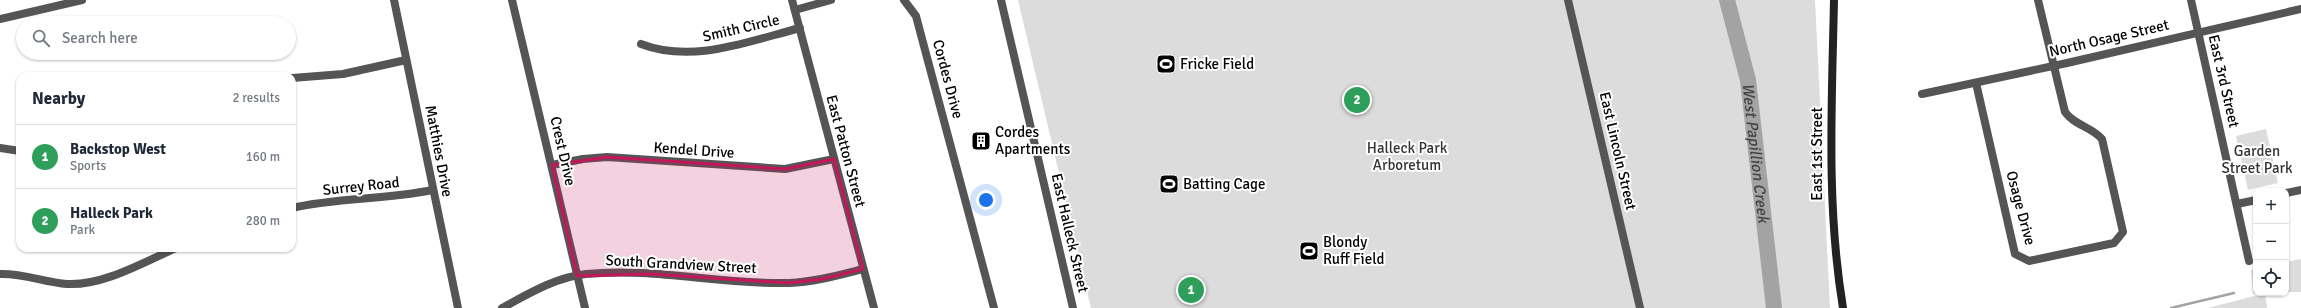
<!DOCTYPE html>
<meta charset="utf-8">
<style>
:root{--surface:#fff;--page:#f2f2f3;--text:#1f2937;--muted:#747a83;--line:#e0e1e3;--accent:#000}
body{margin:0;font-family:Signika,sans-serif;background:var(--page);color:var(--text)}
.controls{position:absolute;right:12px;bottom:12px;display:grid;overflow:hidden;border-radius:8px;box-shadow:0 1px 3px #0004}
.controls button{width:36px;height:36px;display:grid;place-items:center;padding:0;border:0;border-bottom:1px solid var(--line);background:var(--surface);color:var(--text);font:20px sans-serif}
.you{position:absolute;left:986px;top:200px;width:14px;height:14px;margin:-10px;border:3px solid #fff;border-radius:50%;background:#1a73e8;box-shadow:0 0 0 6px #1a73e833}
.badge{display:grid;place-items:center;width:26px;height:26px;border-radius:50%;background:var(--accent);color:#fff;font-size:13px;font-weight:700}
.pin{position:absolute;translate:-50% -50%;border:2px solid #fff;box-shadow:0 1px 4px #0006}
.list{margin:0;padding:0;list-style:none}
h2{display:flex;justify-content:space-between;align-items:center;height:52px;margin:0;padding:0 16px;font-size:17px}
h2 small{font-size:13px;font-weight:400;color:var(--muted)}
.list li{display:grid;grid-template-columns:26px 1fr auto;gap:12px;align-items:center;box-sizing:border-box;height:64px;padding:0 16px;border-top:1px solid var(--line)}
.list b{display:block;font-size:15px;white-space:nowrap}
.list p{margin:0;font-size:13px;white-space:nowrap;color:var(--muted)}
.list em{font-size:13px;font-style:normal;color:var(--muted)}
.icon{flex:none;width:22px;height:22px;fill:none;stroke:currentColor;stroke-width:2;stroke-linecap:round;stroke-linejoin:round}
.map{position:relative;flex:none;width:2301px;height:308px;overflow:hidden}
.search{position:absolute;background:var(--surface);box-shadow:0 1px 3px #0004;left:16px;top:16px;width:280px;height:44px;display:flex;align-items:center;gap:10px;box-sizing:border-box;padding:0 14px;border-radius:22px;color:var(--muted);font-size:15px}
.panel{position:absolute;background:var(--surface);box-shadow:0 1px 3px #0004;left:16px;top:72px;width:280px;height:180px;border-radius:12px}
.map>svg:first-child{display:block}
</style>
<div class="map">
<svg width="2301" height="308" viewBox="0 0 2301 308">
<rect width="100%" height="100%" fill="#fff"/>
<g fill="#dcdcdc">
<polygon points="1018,0 1815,0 1830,308 1091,308"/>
<polygon points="2266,129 2278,183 2248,190 2236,136"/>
<polygon points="2301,259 2301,292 2286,292 2286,262"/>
<polygon points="2256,269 2256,293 2269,293 2265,293 2267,308 2208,308 2262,294 2253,294 2251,270"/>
</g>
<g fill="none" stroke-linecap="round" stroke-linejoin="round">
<polyline stroke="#a3a3a3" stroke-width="2.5" points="2171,308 2234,293"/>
<path stroke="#a3a3a3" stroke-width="16" id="s1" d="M1727,0l21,80 26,228"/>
<g stroke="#555" stroke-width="8">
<polyline points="394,0 458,308"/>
<polyline points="512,0 585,308"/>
<polyline points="792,0 874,308"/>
<polyline points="904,0 916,16 921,35 994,308"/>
<polyline points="1001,0 1073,308"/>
<polyline points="1568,0 1640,308"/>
<polyline points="2191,0 2249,261"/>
<polyline points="795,10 831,0"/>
<polyline points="0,19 82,0"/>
<path d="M641,44c52,20 108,-3 159,-16"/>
<polyline points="292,78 343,74 406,60"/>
<path d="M1976,83l39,171 14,7 85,-18 9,-11 -21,-93c-10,-12 -28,-14 -37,-27l-27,-112"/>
<polyline points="1922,94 2067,63 2301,9"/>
<polyline points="0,148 20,151"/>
<polyline points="552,165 583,159 607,157 785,169 834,159"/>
<polyline points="2286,193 2301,190"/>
<polyline points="2237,204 2256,200"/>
<path d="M292,208c45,-11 94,-8 140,-18"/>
<path d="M0,274c22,-1 44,8 67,10 36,2 77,-22 109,-36"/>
<path d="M502,308c26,-14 54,-31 84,-34 67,-7 135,11 203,9 25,-1 50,-8 74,-14"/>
</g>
<path stroke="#222" stroke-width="8" d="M1834,0c-2,103 -8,205 9,308"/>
</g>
<path fill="#c2185b" fill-opacity="0.2" stroke="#c2185b" stroke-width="3" stroke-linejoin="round" d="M607,157l178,12 49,-10 29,110 -40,10 -34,4 -139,-9 -73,2 -25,-111z"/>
<defs>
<g id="stadium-square" transform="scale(1)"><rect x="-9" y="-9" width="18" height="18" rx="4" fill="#000" stroke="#fff"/><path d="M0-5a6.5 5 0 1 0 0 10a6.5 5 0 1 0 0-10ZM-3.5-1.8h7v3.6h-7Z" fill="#fff"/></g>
<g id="building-square" transform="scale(1)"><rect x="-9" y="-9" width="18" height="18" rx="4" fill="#000" stroke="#fff"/><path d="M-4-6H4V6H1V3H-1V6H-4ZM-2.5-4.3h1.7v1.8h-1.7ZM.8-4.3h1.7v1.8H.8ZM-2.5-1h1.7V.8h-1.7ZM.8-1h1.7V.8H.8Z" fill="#fff"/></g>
</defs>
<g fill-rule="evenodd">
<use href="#stadium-square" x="1166" y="64"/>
<use href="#building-square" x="981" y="141"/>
<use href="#stadium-square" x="1169" y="184"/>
<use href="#stadium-square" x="1309" y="251"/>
</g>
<g text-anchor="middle" stroke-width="4" stroke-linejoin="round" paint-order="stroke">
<g font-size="15" fill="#000" stroke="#fff">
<text transform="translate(741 28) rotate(-13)" y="5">Smith Circle</text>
<text transform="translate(2109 38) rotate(-13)" y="5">North Osage Street</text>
<text transform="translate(948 79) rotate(75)" y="5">Cordes Drive</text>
<text transform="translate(2224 81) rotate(77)" y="5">East 3rd Street</text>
<text transform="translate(694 150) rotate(4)" y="5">Kendel Drive</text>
<text transform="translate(439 151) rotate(79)" y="5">Matthies Drive</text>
<text transform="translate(563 151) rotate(77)" y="5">Crest Drive</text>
<text transform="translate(846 151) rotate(75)" y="5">East Patton Street</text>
<text transform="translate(1618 151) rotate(77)" y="5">East Lincoln Street</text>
<text transform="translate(1817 154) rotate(-90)" y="5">East 1st Street</text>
<text transform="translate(361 186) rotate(-6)" y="5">Surrey Road</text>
<text transform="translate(2021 208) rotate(75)" y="5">Osage Drive</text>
<text transform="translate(1070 233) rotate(77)" y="5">East Halleck Street</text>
<text transform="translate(681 264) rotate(3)" y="5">South Grandview Street</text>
</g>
<g font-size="15" fill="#000" stroke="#fff" text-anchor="start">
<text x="1180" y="69">Fricke Field</text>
<text x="995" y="137">Cordes<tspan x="995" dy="17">Apartments</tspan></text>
<text x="1183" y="189">Batting Cage</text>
<text x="1323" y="247">Blondy<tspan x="1323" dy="17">Ruff Field</tspan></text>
</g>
<g font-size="15" fill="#333" stroke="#fff">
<text x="1407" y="153">Halleck Park<tspan x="1407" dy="17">Arboretum</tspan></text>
<text x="2257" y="156">Garden<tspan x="2257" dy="17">Street Park</tspan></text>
</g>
<g font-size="16" font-style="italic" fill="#444" stroke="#fff">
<text dy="6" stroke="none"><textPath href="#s1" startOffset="156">West Papillion Creek</textPath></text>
</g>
</g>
</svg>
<div class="controls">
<button>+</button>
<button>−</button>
<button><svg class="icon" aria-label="locate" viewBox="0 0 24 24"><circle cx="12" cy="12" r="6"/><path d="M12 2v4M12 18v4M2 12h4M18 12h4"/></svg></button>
</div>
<div class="you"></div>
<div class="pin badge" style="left:1191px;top:290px;background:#2e9e5b">1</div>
<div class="pin badge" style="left:1357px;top:100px;background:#2e9e5b">2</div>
<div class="search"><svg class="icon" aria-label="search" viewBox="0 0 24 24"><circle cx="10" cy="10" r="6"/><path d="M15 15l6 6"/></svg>Search here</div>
<section class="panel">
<h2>Nearby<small>2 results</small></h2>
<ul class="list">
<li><span class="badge" style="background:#2e9e5b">1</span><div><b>Backstop West</b><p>Sports</p></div><em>160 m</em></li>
<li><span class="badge" style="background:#2e9e5b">2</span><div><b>Halleck Park</b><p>Park</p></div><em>280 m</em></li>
</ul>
</section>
</div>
